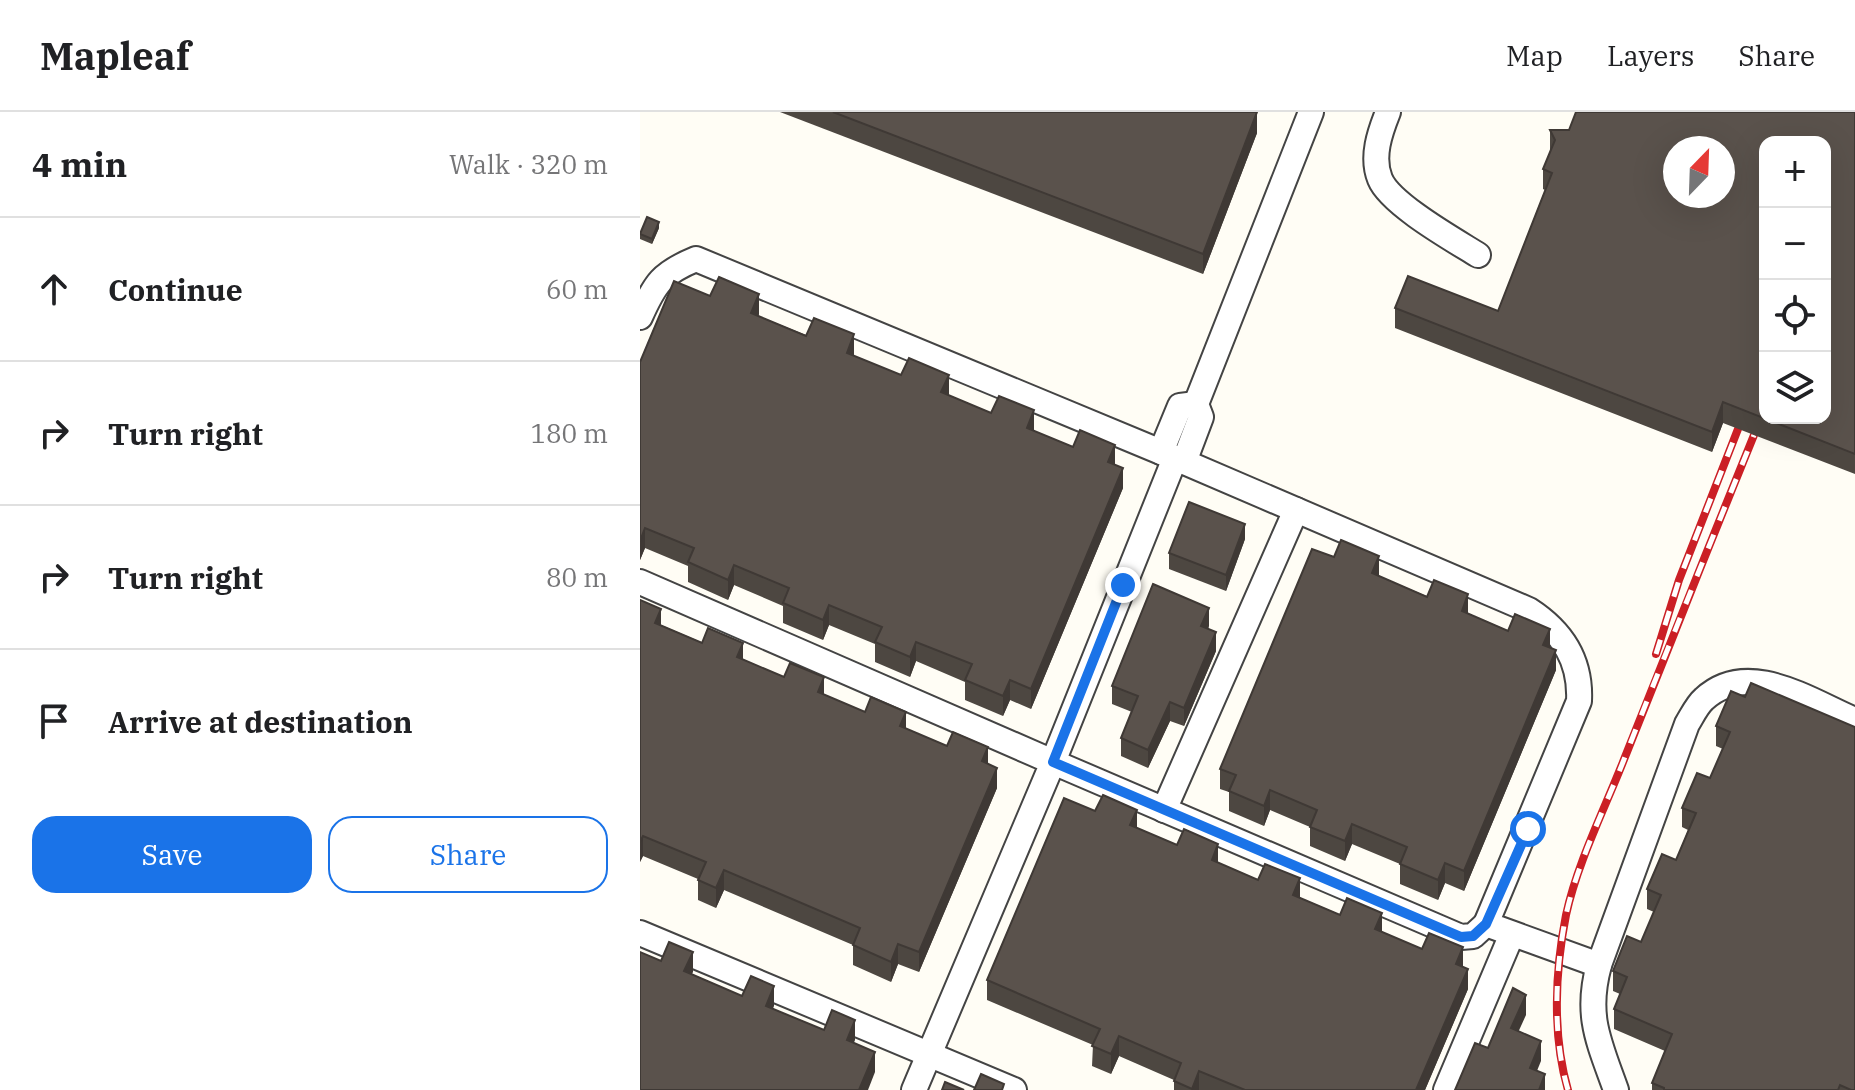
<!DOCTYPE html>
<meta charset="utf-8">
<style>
:root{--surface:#fff;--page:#f2f2f2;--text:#202124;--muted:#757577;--line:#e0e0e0;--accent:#1a73e8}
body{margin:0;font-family:"IBM Plex Serif",serif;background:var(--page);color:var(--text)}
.controls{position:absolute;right:24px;top:24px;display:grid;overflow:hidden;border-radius:16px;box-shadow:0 8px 32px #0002}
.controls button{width:72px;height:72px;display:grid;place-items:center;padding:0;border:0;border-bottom:2px solid var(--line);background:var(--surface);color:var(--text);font:40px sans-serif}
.compass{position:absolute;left:1023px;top:24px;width:72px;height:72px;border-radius:50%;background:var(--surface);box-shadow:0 8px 32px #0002;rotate:23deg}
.stop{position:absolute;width:24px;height:24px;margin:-18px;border:6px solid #1a73e8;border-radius:50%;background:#fff}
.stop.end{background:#1a73e8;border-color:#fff;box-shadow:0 2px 8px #0008}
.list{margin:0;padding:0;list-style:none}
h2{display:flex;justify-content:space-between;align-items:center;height:104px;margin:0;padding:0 32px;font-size:34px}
h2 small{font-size:26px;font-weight:400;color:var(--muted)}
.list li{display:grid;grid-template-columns:52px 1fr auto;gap:24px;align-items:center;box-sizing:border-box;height:144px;padding:0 32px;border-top:2px solid var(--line)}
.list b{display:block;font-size:30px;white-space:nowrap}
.list em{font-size:26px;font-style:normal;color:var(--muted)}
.actions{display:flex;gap:16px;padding:24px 32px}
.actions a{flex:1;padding:18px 0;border:2px solid var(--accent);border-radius:24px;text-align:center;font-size:28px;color:var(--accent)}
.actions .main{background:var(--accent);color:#fff}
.icon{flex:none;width:44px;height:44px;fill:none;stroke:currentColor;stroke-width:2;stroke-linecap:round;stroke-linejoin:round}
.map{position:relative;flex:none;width:1215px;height:978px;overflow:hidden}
header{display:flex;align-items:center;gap:48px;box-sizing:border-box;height:112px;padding:0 40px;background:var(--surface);border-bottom:2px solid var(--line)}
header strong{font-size:38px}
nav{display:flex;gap:44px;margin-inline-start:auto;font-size:28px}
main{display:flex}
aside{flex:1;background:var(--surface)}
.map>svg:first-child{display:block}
</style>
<header>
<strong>Mapleaf</strong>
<nav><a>Map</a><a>Layers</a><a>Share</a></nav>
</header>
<main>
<aside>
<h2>4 min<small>Walk · 320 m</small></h2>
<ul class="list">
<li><svg class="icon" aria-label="ahead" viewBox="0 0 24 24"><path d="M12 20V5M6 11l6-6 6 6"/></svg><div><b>Continue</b></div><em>60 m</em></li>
<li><svg class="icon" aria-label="right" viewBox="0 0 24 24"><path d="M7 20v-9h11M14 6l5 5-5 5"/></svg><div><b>Turn right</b></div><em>180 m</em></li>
<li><svg class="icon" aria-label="right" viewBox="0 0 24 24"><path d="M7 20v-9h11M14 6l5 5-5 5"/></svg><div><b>Turn right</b></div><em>80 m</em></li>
<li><svg class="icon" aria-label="arrive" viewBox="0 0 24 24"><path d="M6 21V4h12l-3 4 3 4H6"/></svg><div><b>Arrive at destination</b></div></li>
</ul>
<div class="actions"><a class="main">Save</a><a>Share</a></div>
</aside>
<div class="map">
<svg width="1215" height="978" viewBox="0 0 1215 978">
<rect width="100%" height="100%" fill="#fffdf5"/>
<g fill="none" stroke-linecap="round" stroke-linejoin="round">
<g stroke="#444" stroke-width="28">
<g id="minor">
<path d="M748,0c-8,20 -17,45 -8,67 10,25 74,61 98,76"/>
<path d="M0,205c15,-34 22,-44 56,-58l465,193 368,158c34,22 52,51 50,91l-93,223 113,41"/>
<polyline points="521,340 540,294 556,292"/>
<polyline points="535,346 413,650 821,825 833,824 846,812"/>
<polyline points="544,350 561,305 556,292 671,0"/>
<polyline points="0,470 413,650 274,978"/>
<polyline points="524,698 656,398"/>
<polyline points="0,821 374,978"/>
<polyline points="806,978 872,822"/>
<path d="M976,978c-17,-48 -31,-74 -17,-125l88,-241c5,-8 10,-19 17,-25 44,-41 106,2 151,21"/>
</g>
</g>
<use href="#minor" stroke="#fff" stroke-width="24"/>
<g stroke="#cb1f25" stroke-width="8">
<g id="rail">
<polyline points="1016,542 1039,468 1098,317"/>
<path d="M928,978c-16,-55 -13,-119 -2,-175 11,-51 38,-105 57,-153 43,-110 87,-218 131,-327"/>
</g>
</g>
<use href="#rail" stroke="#fff" stroke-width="5" stroke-dasharray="15" stroke-linecap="butt"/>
</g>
<g fill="#4d4741">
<polygon points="140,0 617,0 617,21 563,162"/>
<polygon points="1215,0 1215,362 1083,311 1072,340 755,216 755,196 858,199 905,78 903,77 903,57 910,40 910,18 929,18"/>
<polygon points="19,116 12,132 0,127 0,121"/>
<polygon points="70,184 119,202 118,204 214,242 214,244 475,353 483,376 391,597 370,588 363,604 325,588 325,570 276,549 270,565 235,550 235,532 189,513 183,528 143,511 143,494 94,473 88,488 48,470 48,454 5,436 0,448 0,250"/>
<polygon points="605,427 586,479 529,457 529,441"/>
<polygon points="739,464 910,536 916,558 824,779 805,771 798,788 760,772 760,752 712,732 705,749 670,734 670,715 630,698 624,714 589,699 589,680 580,677 580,657"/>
<polygon points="21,513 348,652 357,676 279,860 258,852 251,870 213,853 213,833 84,778 76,796 58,788 58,767 3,744 0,750"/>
<polygon points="569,514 568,517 576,539 544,614 530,609 508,656 481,644 481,626 492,600 472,592 472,574"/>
<polygon points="1091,579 1215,978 1012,978 1012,971 1025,939 974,917 974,897 980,882 973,879 973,859 1001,830 1014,800 1007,797 1007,777 1036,748 1048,718 1042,715 1042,696 1070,666 1083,637 1076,634 1076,614"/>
<polygon points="497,716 823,855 828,877 785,978 534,978 534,968 479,944 471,962 452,954 453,933 347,888 347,868"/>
</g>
<g fill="#3f3935">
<polygon points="617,0 617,21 563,162 563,142"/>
<polygon points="19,110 19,116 12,132 12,127"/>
<polygon points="119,182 119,202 111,221 111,201"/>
<polygon points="214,222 214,242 207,261 207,241"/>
<polygon points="309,263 309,283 301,300 301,280"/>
<polygon points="1083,290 1083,311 1072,340 1072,320"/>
<polygon points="394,298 394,318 387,336 387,316"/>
<polygon points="475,333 475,353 468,350"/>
<polygon points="483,356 483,376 391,597 391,577"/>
<polygon points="605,412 605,427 586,479 586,463"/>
<polygon points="5,416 5,436 0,448 0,429"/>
<polygon points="739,444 739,464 732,461"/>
<polygon points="94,453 94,473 88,488 88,468"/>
<polygon points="828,482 828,502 822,499"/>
<polygon points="189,493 189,513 183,528 183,508"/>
<polygon points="569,496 569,514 561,532 561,514"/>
<polygon points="21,497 21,517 15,511"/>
<polygon points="910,517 910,537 903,533"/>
<polygon points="576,520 576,539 544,614 544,596"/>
<polygon points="276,530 276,549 270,565 270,545"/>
<polygon points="103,531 103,551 97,545"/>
<polygon points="916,538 916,558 824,779 824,759"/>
<polygon points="184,565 184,585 178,580"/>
<polygon points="370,568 370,588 363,604 363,584"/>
<polygon points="530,590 530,609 508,656 508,638"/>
<polygon points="266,600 266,620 260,614"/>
<polygon points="348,635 348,655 342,649"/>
<polygon points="357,656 357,676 279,860 279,840"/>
<polygon points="630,678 630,698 624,714 624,694"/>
<polygon points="497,698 497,718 490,713"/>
<polygon points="712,712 712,732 705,749 705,729"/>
<polygon points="3,724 3,744 0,750 0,730"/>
<polygon points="578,732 578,752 572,748"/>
<polygon points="805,751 805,771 798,788 798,768"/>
<polygon points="84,758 84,778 76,796 76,776"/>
<polygon points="660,766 660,786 653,783"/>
<polygon points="742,801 742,821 735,817"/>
<polygon points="258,832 258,852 251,870 251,850"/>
<polygon points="823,835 823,855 816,852"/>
<polygon points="53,840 53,860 44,879 44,859"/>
<polygon points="828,857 828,877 785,978 776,978"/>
<polygon points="134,874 134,894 126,914 126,894"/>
<polygon points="886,883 886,903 871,936 871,916"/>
<polygon points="215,908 215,928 207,948 207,928"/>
<polygon points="479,924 479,944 471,962 471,942"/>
<polygon points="901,929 901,949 890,976 890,956"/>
<polygon points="235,940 235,960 228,978 219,978"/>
<polygon points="559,959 559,978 552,978 552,977"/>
<polygon points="905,962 905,978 899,978"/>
</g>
<g fill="#5a524c" stroke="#3f3935" stroke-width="2" fill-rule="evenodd">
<polygon points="193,0 617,0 563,142"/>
<path d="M936,0h279v342l-132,-52 -11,30 -317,-124 13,-32 90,35 54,-138 -9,-4 12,-29 -5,-10h19zM1125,30h60v276h-60zM1035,36h48v48h-48z"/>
<polygon points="7,105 19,110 12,127 0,122"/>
<polygon points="79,165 119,182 111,201 166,224 174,206 214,222 207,241 261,263 269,246 309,263 301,280 351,301 359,284 394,298 387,316 433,335 440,318 475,333 468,350 483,356 391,577 370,568 363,584 325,568 332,552 276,530 270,545 235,530 242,515 189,493 183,508 143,491 149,476 94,453 88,468 48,450 54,436 5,416 0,429 0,250 34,169 70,184"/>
<polygon points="549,390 605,412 586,463 529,441"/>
<polygon points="701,428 739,444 732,461 787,485 794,468 828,482 822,499 868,519 875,502 910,517 903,533 916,538 824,759 805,751 798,768 760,752 767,735 712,712 705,729 670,715 677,698 630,678 624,694 589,679 596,663 580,657 672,437 694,445"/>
<polygon points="513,472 569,496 561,514 576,520 544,596 530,590 508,638 481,626 498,584 472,574"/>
<polygon points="0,488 21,497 15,511 62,531 68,516 103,531 97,545 144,565 150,551 184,565 178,580 225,600 231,585 266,600 260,614 307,634 313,620 348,635 342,649 357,656 279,840 258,832 251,850 213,833 220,816 84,758 76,776 58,768 66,750 3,724 0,730"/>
<polygon points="1111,571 1215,615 1215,978 1211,978 1200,973 1198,978 1024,978 1024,976 1012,971 1032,922 974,897 987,865 973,859 987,824 1001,830 1021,783 1007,777 1022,742 1036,748 1056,701 1042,696 1057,661 1070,666 1090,620 1076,614 1091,579 1105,585"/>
<polygon points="463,683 497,698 490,713 537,733 544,717 578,732 572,748 618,768 625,752 660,766 653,783 700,803 707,786 742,801 735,817 782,837 789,821 823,835 816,852 828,857 776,978 605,978 559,959 552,977 534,969 541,951 479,924 471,942 452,934 460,917 347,868 424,686 455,699"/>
<polygon points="29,830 53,840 44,859 102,884 111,864 134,874 126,894 184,918 192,898 215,908 207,928 235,940 219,978 0,978 0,840 21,849"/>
<polygon points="873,876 886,883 871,916 901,929 890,956 905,962 899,978 815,978 835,931 848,936"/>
<polygon points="341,962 364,972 362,978 334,978"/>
<polygon points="305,970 324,978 302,978"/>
</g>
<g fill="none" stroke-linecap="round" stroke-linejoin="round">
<polyline stroke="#1a73e8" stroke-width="10" points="483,473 413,650 821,825 833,824 846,812 888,717"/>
</g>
</svg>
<div class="controls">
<button>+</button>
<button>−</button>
<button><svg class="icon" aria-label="locate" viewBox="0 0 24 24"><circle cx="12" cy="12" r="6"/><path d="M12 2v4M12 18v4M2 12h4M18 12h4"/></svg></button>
<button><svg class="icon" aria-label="layers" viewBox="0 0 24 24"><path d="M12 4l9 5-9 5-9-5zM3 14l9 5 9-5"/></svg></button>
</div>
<svg class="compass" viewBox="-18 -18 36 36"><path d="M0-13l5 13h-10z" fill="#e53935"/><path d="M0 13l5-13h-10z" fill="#757577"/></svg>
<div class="stop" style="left:888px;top:717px"></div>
<div class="stop end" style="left:483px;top:473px"></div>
</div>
</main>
